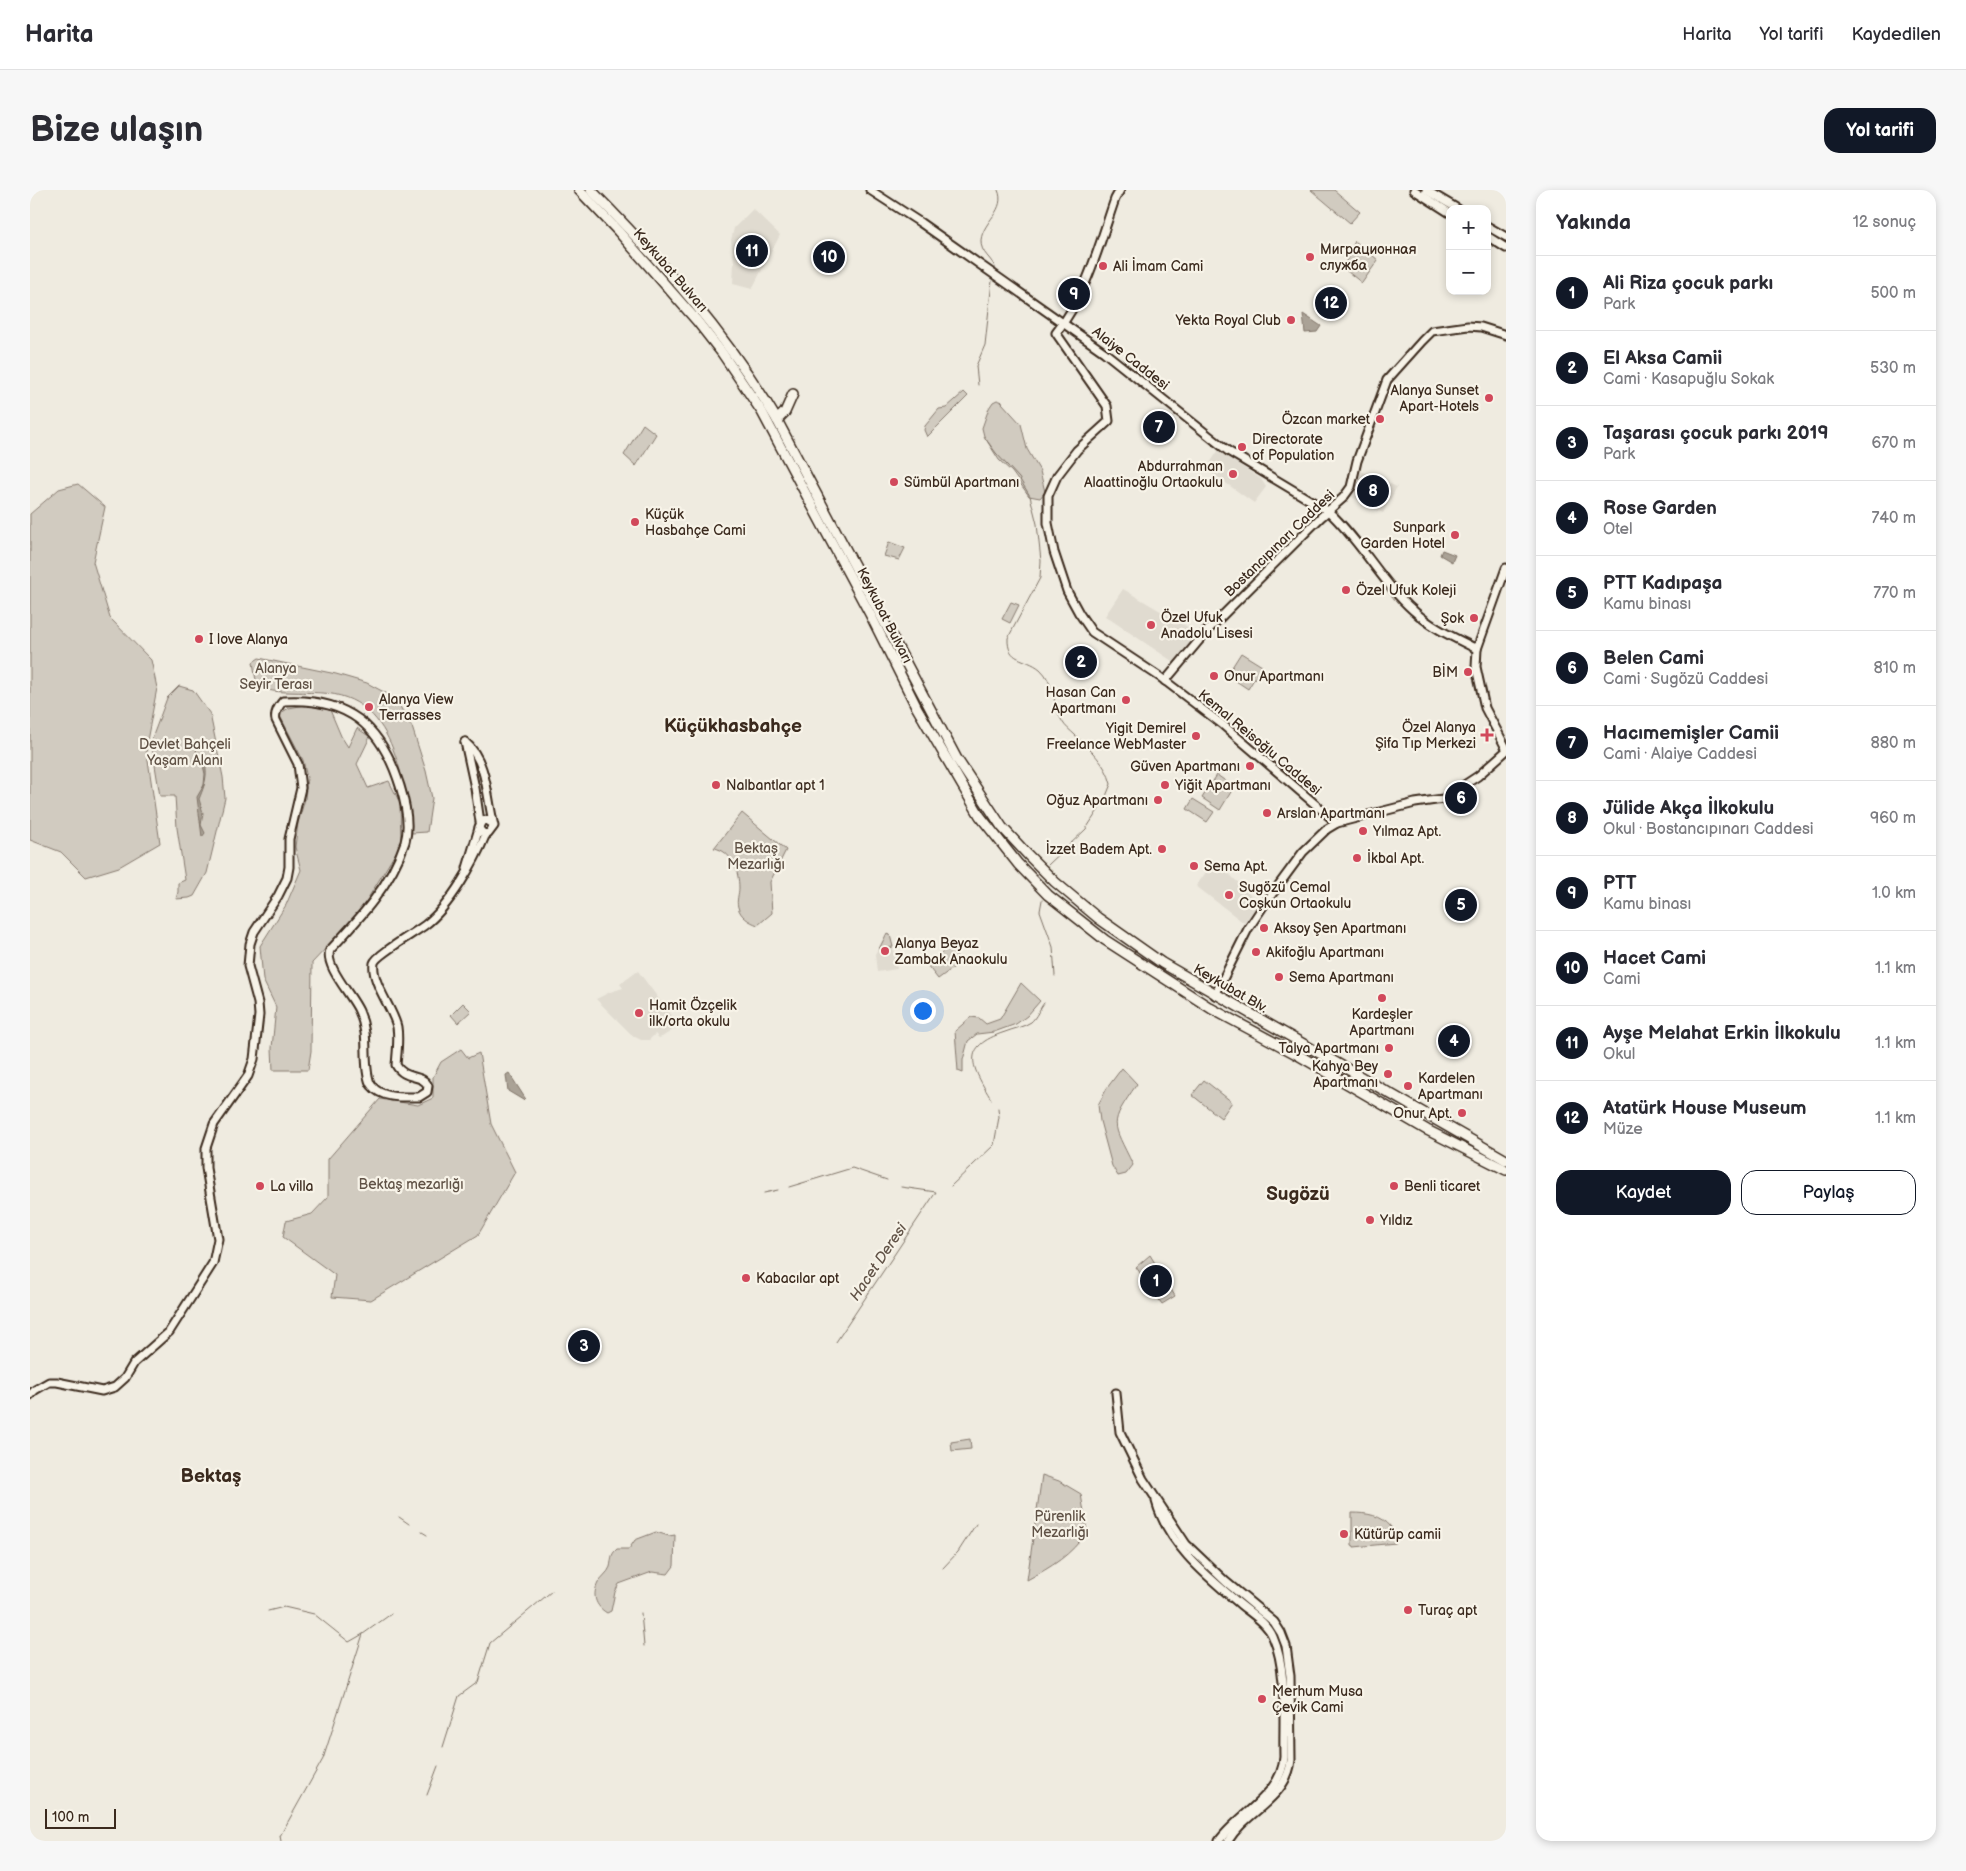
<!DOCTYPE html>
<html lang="tr">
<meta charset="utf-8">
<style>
:root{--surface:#fff;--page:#f7f7f7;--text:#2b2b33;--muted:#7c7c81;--line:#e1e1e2;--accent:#111827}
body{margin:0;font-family:"Balsamiq Sans",sans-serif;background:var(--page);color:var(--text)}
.controls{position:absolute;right:15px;top:15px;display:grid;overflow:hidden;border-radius:10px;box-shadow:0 2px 8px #0003}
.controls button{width:45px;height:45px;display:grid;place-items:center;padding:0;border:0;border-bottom:1px solid var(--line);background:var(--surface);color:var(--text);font:25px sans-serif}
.scale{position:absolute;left:15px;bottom:12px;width:71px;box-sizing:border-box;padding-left:5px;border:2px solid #3b2a1e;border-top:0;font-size:14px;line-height:18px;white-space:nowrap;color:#3b2a1e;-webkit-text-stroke:4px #f7f3e8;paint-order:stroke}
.you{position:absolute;left:892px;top:820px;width:18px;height:18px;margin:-12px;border:4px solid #fff;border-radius:50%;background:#1a73e8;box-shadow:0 0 0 8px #1a73e833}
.badge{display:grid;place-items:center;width:32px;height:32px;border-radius:50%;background:var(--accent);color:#fff;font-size:16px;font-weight:700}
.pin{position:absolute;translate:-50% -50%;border:2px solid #fff;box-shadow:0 1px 5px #0006}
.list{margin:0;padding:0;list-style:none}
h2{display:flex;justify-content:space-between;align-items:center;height:65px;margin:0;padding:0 20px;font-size:21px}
h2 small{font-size:16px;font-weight:400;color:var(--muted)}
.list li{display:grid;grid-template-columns:32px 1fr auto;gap:15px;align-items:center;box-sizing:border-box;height:75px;padding:0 20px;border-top:1px solid var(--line)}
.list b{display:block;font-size:19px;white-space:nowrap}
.list p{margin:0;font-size:16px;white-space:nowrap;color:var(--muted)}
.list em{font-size:16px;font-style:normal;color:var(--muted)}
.actions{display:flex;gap:10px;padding:15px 20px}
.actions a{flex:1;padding:11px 0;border:1px solid var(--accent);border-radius:15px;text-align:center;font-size:18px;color:var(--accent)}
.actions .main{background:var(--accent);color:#fff}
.map{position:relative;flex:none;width:1476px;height:1651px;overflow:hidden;border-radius:15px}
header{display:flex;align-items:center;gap:30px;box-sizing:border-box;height:70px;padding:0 25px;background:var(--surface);border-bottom:1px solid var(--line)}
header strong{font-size:24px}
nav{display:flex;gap:28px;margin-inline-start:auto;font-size:18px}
.intro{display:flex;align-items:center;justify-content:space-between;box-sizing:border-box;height:120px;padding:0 30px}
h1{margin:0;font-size:35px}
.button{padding:12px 22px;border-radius:15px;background:var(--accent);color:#fff;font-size:18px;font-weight:700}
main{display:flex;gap:30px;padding:0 30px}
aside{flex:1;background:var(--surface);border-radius:15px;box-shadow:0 2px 8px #0003}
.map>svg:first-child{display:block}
</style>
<header>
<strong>Harita</strong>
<nav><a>Harita</a><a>Yol tarifi</a><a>Kaydedilen</a></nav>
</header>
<div class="intro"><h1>Bize ulaşın</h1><a class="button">Yol tarifi</a></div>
<main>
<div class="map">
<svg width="1476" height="1651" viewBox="0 0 1476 1651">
<rect width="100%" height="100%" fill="#efebe0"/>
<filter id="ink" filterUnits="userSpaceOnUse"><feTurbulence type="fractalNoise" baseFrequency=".02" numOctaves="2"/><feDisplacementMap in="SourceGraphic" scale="10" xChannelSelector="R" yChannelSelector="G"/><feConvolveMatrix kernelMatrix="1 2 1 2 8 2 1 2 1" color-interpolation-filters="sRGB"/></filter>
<g filter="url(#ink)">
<g fill="#e0dbd0">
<polygon points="723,19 750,45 722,99 703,94 704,71 701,50 704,38"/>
<polygon points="1188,261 1231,289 1236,297 1224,313 1176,279"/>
<polygon points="1331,281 1367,297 1353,323 1320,306"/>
<polygon points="1093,399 1168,443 1145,473 1075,426"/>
<polygon points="1186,671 1229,713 1214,733 1166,696 1179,678"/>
<polygon points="857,743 860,745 867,779 847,782 845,764"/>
<polygon points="608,781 649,836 632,847 629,848 625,844 619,850 611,850 603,846 566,809 580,802 593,798 590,794"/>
</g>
<g fill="#d1cbc0" stroke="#867a6f">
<polygon points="1281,0 1304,0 1330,22 1320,33"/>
<polygon points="1325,51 1348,70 1332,93 1313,78"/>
<polygon points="934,202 938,206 897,247 894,240 895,236 909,219 916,218"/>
<polygon points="967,210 973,212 972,213 991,234 997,259 1010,281 1015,302 1010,308 999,306 982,282 969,270 954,246 952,238 959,218 963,212"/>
<polygon points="613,234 626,244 606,276 594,265"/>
<polygon points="48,294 75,317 63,372 80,428 121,470 127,498 116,556 130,653 89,677 56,687 31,662 0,650 0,324 29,299"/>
<polygon points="859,352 875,358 869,370 854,366"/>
<polygon points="981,412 989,415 980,433 972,429"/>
<polygon points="1211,463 1232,476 1218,499 1197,485"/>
<path d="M229,468l77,16 31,9 28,15 17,29 14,44 6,27 -5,34 -15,1c-9,-55 -18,-137 -90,-140 -10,-1 -47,0 -53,-3 -5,-1 -9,-6 -13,-9l-3,-19z"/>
<polygon points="149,496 163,500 180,524 193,587 195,608 177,683 164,706 159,708 146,709 148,702 148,693 155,690 147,638 145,606 130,606 121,551 137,508"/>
<polygon points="275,515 300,520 311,546 318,557 327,538 340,547 327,574 338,598 359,591 370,613 371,654 329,723 282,773 281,861 278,880 243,880 242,858 246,817 233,790 230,756 256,715 271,680 265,657 268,633 275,609 277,588 273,570 249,524 259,518"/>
<polygon points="1187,585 1204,597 1190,620 1172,608"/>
<polygon points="1163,609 1184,622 1177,632 1157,619"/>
<path d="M712,623l44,37 -16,32 2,31 -14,12c-9,-3 -18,-9 -20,-18 -2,-6 1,-13 1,-19 0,-17 -7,-37 -25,-40z"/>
<polygon points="857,743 860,745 863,757 849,759"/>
<polygon points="919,757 931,772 908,789 897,775"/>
<polygon points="991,793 1010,811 997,826 986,834 964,842 947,844 938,851 933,870 933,883 928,881 925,841 941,827 949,828 956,834 970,829"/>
<polygon points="433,813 441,821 428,833 421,825"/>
<polygon points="431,859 438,868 449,863 461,934 485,982 448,1045 341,1110 302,1107 305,1085 253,1047 256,1031 282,1024 298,1007 298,969 350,909 388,915 403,908 403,887 411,872"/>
<path d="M1092,878l15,16c-29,42 -25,37 -4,81l-7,9 -8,2 -6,-10 -12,-45 -2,-16 9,-17z"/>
<polygon points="1174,890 1202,912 1191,928 1162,905"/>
<polygon points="1120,1065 1145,1106 1132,1114 1106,1077"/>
<polygon points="549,1152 566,1160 564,1166 554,1167"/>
<polygon points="940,1249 941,1259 922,1261 921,1252"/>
<path d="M1012,1285l17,6 22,13 6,37c-15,24 -36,36 -60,49z"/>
<path d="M1322,1323c14,0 30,2 39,14 3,3 4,11 5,16l-42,4v-1l-2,-1z"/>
<path d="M626,1342l13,4 6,-1 -1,31 -6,8 -16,-2 -33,12 -4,8 -4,19 -4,2c-12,-7 -15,-18 -9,-30 3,-6 10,-10 12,-16 2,-8 0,-12 7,-18h12l6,-9z"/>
</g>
<g fill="#aaa296" stroke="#7e7266">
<polygon points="1273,124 1291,136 1287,142 1275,143"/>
<polygon points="1412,360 1425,365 1422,372 1410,365"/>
<path d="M166,560c16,15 10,32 3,49l4,14 -2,12 4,8 -3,4 -5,-40 7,-12 1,-11 -3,-13z"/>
<polygon points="479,883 495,908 493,910 478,901 476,885"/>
</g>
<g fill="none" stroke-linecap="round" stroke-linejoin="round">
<g stroke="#7e7266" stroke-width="1">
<path d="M966,80c-3,-12 -16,-16 -15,-30 2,-19 26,-30 17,-50"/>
<polyline points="948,195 946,176 955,155 962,91"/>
<path d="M955,248l11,15 23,25 11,18 7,28 4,37 -1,17 -32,60c-1,24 17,19 32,31 14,12 13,37 22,52 3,6 9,10 13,14 15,15 31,28 36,49l-7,17 -18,28 -38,36"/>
<polyline points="1012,710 1010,721 1023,757 1025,786"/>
<path d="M961,909c-19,-32 -32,-52 14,-67 7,-3 19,-5 26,-10 5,-4 9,-14 13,-19"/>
<polyline points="921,996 964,955 969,927 968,918"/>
<polyline points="759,997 822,978 857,990"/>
<polyline points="734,1003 748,1000"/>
<polyline points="806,1152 906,1002 871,997"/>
<polyline points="369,1327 379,1334"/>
<polyline points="392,1342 397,1345"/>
<polyline points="913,1378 928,1362 946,1334"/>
<polyline points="238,1421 254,1417 284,1424 319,1452 333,1444 361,1424"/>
<polyline points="611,1423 614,1456"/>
<polyline points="413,1557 429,1506 448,1492 460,1453 522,1401"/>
<polyline points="397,1605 408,1576"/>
<polyline points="251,1651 250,1646 293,1569 333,1444"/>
</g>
<g stroke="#3b2a1e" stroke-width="11">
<g id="secondary">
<path d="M840,0l51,33 183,129 124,99 100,60c33,30 53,71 86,100 18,17 41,27 63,38"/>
<path d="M1090,0l-5,9c-16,46 -28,95 -59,134l51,73 2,15 -32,29 -20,26 -9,20v27l6,29 13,39 12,22 13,19 68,45 63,48 114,98"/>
<polyline points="1384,0 1420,23"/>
<polyline points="1396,0 1428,19"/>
<polyline points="1457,36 1476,47"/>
<polyline points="1457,46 1476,58"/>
<polyline points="1476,378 1447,459 1446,477 1455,518 1476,558"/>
<polyline points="1135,491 1177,441 1291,327 1313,308 1321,297 1327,271 1357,190 1392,151 1402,141 1438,136 1451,137 1476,145"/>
<path d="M435,552c23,19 22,58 29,84l-6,8c-5,0 -8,-2 -9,-7l3,-6 5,-1 6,4"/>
<polyline points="435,552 445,598 450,632"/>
<polyline points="437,678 449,638"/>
<polyline points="1185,805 1218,739 1234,715 1273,662 1297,639 1307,633 1385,613 1413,609 1448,586 1476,561"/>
<path d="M1086,1203l4,39 23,47 43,65 40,38 48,40 7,11 5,13 4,30 1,84c-4,39 -45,51 -63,81"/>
<path d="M0,1205l5,-5 14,-8h8l45,9 13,-4 10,-9 9,-15 35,-31 44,-69 5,-24 -12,-71v-20l8,-24 34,-48 6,-17 5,-44 -1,-12 -10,-37 2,-22 4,-12 24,-36 9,-18 2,-11v-28l12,-51 -3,-24 -22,-44c-2,-7 2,-13 7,-19 64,-4 98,24 117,85 5,16 10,39 5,56 -14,43 -45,76 -75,108 -6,16 22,45 29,61 3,7 5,15 6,22 2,13 -1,44 7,53 10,13 33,11 47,11l8,-5 1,-6c-6,-13 -23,-5 -32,-21 1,-12 3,-26 1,-38 -4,-19 -26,-44 -23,-64 2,-8 42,-31 51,-38 25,-19 49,-62 61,-91"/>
<path d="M1126,1311c12,44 51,75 85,104 11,9 26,18 32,32 15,34 10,84 11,120 -2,38 -45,56 -65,84"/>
</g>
</g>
<g stroke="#3b2a1e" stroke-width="12">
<g id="highway">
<polyline points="549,0 588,41 667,131 692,163 732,222 841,426 887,518 950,626 988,674 1018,705 1075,750 1182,819 1268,865 1397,940 1476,980"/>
<path d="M561,0c69,70 136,145 186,230l180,339 45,68 26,28 27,27 43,36 64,45 344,197"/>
<polyline points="747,230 755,222 763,204"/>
</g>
</g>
<use href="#secondary" stroke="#f7f3e8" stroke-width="7"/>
<use href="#highway" stroke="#f7f3e8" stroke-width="9"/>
</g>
</g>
<g fill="#d1495b" stroke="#f7f3e8" stroke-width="2">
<circle cx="1280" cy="67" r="5"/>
<circle cx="1073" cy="76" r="5"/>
<circle cx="1261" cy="130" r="5"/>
<circle cx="1459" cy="208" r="5"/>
<circle cx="1350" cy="229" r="5"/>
<circle cx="1212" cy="257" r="5"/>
<circle cx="1203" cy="284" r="5"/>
<circle cx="864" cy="292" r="5"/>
<circle cx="605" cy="332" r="5"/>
<circle cx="1425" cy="345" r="5"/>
<circle cx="1316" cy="400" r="5"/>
<circle cx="1444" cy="428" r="5"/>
<circle cx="1121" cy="435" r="5"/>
<circle cx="169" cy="449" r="5"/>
<circle cx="1438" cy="482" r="5"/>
<circle cx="1184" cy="486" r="5"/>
<circle cx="1096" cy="510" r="5"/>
<circle cx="339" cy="517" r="5"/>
<path d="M1454.5 537.5h5v5h5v5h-5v5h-5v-5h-5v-5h5z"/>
<circle cx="1166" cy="546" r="5"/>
<circle cx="1220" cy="576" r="5"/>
<circle cx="686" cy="595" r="5"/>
<circle cx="1135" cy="595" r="5"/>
<circle cx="1128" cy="610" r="5"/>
<circle cx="1237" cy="623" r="5"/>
<circle cx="1333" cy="641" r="5"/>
<circle cx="1132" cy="659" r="5"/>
<circle cx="1327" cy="668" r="5"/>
<circle cx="1164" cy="676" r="5"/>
<circle cx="1199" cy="705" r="5"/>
<circle cx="1234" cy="738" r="5"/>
<circle cx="855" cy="761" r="5"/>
<circle cx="1226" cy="762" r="5"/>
<circle cx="1249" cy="787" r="5"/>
<circle cx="1352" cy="808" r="5"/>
<circle cx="609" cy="823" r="5"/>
<circle cx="1359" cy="858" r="5"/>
<circle cx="1358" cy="884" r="5"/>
<circle cx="1378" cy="896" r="5"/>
<circle cx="1432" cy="923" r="5"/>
<circle cx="230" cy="996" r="5"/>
<circle cx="1364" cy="996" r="5"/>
<circle cx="1340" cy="1030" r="5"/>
<circle cx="716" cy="1088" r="5"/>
<circle cx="1314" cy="1344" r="5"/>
<circle cx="1378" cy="1420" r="5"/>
<circle cx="1232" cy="1509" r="5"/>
</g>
<g text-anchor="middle" stroke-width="4.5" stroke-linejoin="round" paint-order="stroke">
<g font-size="14" fill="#3b2a1e" stroke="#f7f3e8" text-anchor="start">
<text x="1290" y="64">Миграционная<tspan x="1290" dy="16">служба</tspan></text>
<text x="1083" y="81">Ali İmam Cami</text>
<text x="1251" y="135" text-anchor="end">Yekta Royal Club</text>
<text x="1449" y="205" text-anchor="end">Alanya Sunset<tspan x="1449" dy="16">Apart-Hotels</tspan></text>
<text x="1340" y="234" text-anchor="end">Özcan market</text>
<text x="1222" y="254">Directorate<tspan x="1222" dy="16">of Population</tspan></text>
<text x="1193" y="281" text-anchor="end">Abdurrahman<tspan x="1193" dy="16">Alaattinoğlu Ortaokulu</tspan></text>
<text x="874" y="297">Sümbül Apartmanı</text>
<text x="615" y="329">Küçük<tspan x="615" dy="16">Hasbahçe Cami</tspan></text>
<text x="1415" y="342" text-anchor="end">Sunpark<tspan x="1415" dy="16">Garden Hotel</tspan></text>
<text x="1326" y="405">Özel Ufuk Koleji</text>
<text x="1131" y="432">Özel Ufuk<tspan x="1131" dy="16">Anadolu Lisesi</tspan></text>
<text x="1434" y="433" text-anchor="end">Şok</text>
<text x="179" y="454">I love Alanya</text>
<text x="1428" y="487" text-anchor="end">BİM</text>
<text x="1194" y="491">Onur Apartmanı</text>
<text x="1086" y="507" text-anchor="end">Hasan Can<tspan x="1086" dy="16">Apartmanı</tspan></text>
<text x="349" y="514">Alanya View<tspan x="349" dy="16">Terrasses</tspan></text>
<text x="1446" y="542" text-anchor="end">Özel Alanya<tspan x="1446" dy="16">Şifa Tıp Merkezi</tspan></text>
<text x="1156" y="543" text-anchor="end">Yigit Demirel<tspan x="1156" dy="16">Freelance WebMaster</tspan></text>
<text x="1210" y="581" text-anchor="end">Güven Apartmanı</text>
<text x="696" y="600">Nalbantlar apt 1</text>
<text x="1145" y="600">Yiğit Apartmanı</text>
<text x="1118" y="615" text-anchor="end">Oğuz Apartmanı</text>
<text x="1247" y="628">Arslan Apartmanı</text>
<text x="1343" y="646">Yılmaz Apt.</text>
<text x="1122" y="664" text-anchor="end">İzzet Badem Apt.</text>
<text x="1337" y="673">İkbal Apt.</text>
<text x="1174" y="681">Sema Apt.</text>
<text x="1209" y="702">Sugözü Cemal<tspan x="1209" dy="16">Coşkun Ortaokulu</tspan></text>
<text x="1244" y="743">Aksoy Şen Apartmanı</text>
<text x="865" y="758">Alanya Beyaz<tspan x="865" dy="16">Zambak Anaokulu</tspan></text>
<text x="1236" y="767">Akifoğlu Apartmanı</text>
<text x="1259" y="792">Sema Apartmanı</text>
<text x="619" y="820">Hamit Özçelik<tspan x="619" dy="16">ilk/orta okulu</tspan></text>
<text x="1352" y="829" text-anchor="middle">Kardeşler<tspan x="1352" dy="16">Apartmanı</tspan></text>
<text x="1349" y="863" text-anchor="end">Talya Apartmanı</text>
<text x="1348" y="881" text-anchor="end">Kahya Bey<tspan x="1348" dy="16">Apartmanı</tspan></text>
<text x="1388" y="893">Kardelen<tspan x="1388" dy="16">Apartmanı</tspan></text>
<text x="1422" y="928" text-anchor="end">Onur Apt.</text>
<text x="240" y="1001">La villa</text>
<text x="1374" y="1001">Benli ticaret</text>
<text x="1350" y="1035">Yıldız</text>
<text x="726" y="1093">Kabacılar apt</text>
<text x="1324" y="1349">Kütürüp camii</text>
<text x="1388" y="1425">Turaç apt</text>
<text x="1242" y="1506">Merhum Musa<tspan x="1242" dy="16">Çevik Cami</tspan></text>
</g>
<g font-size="14" fill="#3b2a1e" stroke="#f7f3e8">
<text transform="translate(641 80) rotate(49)" y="5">Keykubat Bulvarı</text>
<text transform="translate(1101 168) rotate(38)" y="5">Alaiye Caddesi</text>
<text transform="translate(1249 353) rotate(-44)" y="5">Bostancıpınarı Caddesi</text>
<text transform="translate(855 425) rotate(63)" y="5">Keykubat Bulvarı</text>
<text transform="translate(1230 552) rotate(40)" y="5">Kemal Reisoğlu Caddesi</text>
<text transform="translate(1201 798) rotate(30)" y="5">Keykubat Blv.</text>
</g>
<g font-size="14" fill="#605246" stroke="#f7f3e8">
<text x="246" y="483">Alanya<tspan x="246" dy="16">Seyir Terası</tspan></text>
<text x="155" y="559">Devlet Bahçeli<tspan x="155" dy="16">Yaşam Alanı</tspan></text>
<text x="726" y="663">Bektaş<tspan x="726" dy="16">Mezarlığı</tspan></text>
<text x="381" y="999">Bektaş mezarlığı</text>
<text x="1030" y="1331">Pürenlik<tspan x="1030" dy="16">Mezarlığı</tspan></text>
</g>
<g font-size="15" font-style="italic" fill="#625448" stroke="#f7f3e8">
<text transform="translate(848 1072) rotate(-56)" y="5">Hacet Deresi</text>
</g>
<g font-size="19" font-weight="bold" fill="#3b2a1e" stroke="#f7f3e8">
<text x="703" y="542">Küçükhasbahçe</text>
<text x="1268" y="1010">Sugözü</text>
<text x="181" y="1292">Bektaş</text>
</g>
</g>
</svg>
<div class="controls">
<button>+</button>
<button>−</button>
</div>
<div class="scale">100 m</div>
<div class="you"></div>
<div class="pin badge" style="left:1126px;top:1091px">1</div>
<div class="pin badge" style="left:1051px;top:472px">2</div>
<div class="pin badge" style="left:554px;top:1156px">3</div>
<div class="pin badge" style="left:1424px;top:851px">4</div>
<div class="pin badge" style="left:1431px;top:715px">5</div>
<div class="pin badge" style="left:1431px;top:608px">6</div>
<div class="pin badge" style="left:1129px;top:237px">7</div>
<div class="pin badge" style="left:1343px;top:301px">8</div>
<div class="pin badge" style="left:1044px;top:104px">9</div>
<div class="pin badge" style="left:799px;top:67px">10</div>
<div class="pin badge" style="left:722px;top:61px">11</div>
<div class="pin badge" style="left:1301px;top:113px">12</div>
</div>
<aside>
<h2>Yakında<small>12 sonuç</small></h2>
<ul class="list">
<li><span class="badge">1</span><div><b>Ali Riza çocuk parkı</b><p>Park</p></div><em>500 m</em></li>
<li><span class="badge">2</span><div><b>El Aksa Camii</b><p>Cami · Kasapuğlu Sokak</p></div><em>530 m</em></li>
<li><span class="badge">3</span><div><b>Taşarası çocuk parkı 2019</b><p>Park</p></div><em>670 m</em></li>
<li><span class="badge">4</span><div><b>Rose Garden</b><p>Otel</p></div><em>740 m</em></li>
<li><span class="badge">5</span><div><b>PTT Kadıpaşa</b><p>Kamu binası</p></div><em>770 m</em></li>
<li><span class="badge">6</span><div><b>Belen Cami</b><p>Cami · Sugözü Caddesi</p></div><em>810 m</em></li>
<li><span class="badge">7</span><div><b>Hacımemişler Camii</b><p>Cami · Alaiye Caddesi</p></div><em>880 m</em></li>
<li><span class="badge">8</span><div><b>Jülide Akça İlkokulu</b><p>Okul · Bostancıpınarı Caddesi</p></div><em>960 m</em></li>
<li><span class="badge">9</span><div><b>PTT</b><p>Kamu binası</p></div><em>1.0 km</em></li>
<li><span class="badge">10</span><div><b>Hacet Cami</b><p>Cami</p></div><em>1.1 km</em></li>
<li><span class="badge">11</span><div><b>Ayşe Melahat Erkin İlkokulu</b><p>Okul</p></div><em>1.1 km</em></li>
<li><span class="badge">12</span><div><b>Atatürk House Museum</b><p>Müze</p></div><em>1.1 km</em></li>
</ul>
<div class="actions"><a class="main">Kaydet</a><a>Paylaş</a></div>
</aside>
</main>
